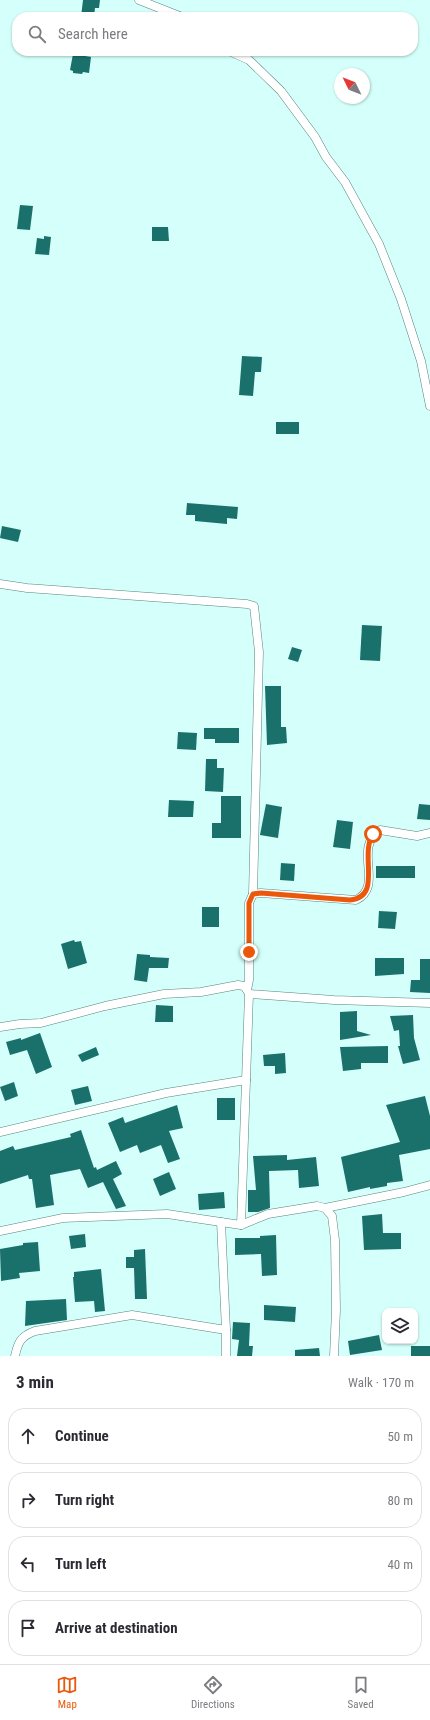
<!DOCTYPE html>
<meta charset="utf-8">
<style>
:root{--surface:#fff;--page:#f2f2f3;--text:#2b2b33;--muted:#7c7c81;--line:#e1e1e2;--accent:#ea580c}
body{margin:0;font-family:"Roboto Condensed",sans-serif;background:var(--page);color:var(--text)}
.controls{position:absolute;right:12px;bottom:12px;display:grid;overflow:hidden;border-radius:8px;box-shadow:0 1px 3px #0004}
.controls button{width:36px;height:36px;display:grid;place-items:center;padding:0;border:0;border-bottom:1px solid var(--line);background:var(--surface);color:var(--text);font:20px sans-serif}
.compass{position:absolute;left:334px;top:68px;width:36px;height:36px;border-radius:50%;background:var(--surface);box-shadow:0 1px 3px #0004;rotate:313deg}
.stop{position:absolute;width:12px;height:12px;margin:-9px;border:3px solid #ea580c;border-radius:50%;background:#fff}
.stop.end{background:#ea580c;border-color:#fff;box-shadow:0 1px 4px #0008}
.list{margin:0;padding:0;list-style:none}
h2{display:flex;justify-content:space-between;align-items:center;height:52px;margin:0;padding:0 16px;font-size:17px}
h2 small{font-size:13px;font-weight:400;color:var(--muted)}
.list li{display:grid;grid-template-columns:26px 1fr auto;gap:12px;align-items:center;box-sizing:border-box;height:56px;margin:0 8px 8px;padding:0 8px;border:1px solid var(--line);border-radius:16px}
.list b{display:block;font-size:15px;white-space:nowrap}
.list em{font-size:13px;font-style:normal;color:var(--muted)}
.icon{flex:none;width:22px;height:22px;fill:none;stroke:currentColor;stroke-width:2;stroke-linecap:round;stroke-linejoin:round}
.map{position:relative;flex:none;width:430px;height:1356px;overflow:hidden}
.search{position:absolute;background:var(--surface);box-shadow:0 1px 3px #0004;left:12px;right:12px;top:12px;height:44px;display:flex;align-items:center;gap:10px;box-sizing:border-box;padding:0 14px;border-radius:16px;color:var(--muted);font-size:15px}
.sheet{height:308px;background:var(--surface)}
nav{display:flex;justify-content:space-around;align-items:center;box-sizing:border-box;height:56px;border-top:1px solid var(--line);background:var(--surface);font-size:11px;color:var(--muted)}
nav a{display:grid;justify-items:center;gap:2px}
nav .on{color:var(--accent)}
.map>svg:first-child{display:block}
</style>
<div class="map">
<svg width="430" height="1356" viewBox="0 0 430 1356">
<rect width="100%" height="100%" fill="#d4fffa"/>
<g fill="#1a716b">
<polygon points="83,0 100,0 99,8 95,8 94,17 81,17"/>
<polygon points="73,54 91,57 89,73 83,72 82,74 73,73 73,71 70,70"/>
<polygon points="20,205 33,206 30,230 17,229"/>
<polygon points="152,227 168,227 169,241 152,241"/>
<polygon points="44,236 51,237 49,255 35,254 37,238 44,239"/>
<polygon points="242,356 262,357 261,372 255,372 253,396 239,395"/>
<rect x="276" y="422" width="23" height="12"/>
<polygon points="187,503 238,507 237,519 227,518 227,524 195,521 195,515 186,515"/>
<polygon points="2,526 21,530 18,542 0,538"/>
<polygon points="362,625 382,626 380,661 360,660"/>
<polygon points="292,647 302,650 298,662 288,659"/>
<polygon points="265,686 281,686 281,727 286,727 287,743 267,745"/>
<polygon points="204,728 239,728 239,743 215,743 215,739 204,739"/>
<polygon points="178,732 197,733 196,750 177,749"/>
<polygon points="206,759 217,759 217,768 224,768 223,792 205,791"/>
<polygon points="221,796 241,796 241,838 212,838 212,823 221,823"/>
<polygon points="169,800 194,801 193,817 168,817"/>
<polygon points="266,804 282,807 278,838 260,835"/>
<polygon points="419,804 430,805 430,820 417,819"/>
<polygon points="337,820 353,822 350,849 333,847"/>
<polygon points="281,863 295,864 294,881 280,880"/>
<rect x="376" y="866" width="39" height="12"/>
<rect x="202" y="907" width="17" height="20"/>
<polygon points="379,911 397,912 395,929 378,928"/>
<polygon points="74,940 75,942 81,941 87,963 68,969 61,944"/>
<polygon points="137,954 150,955 150,957 169,958 168,968 149,968 147,982 134,980"/>
<polygon points="375,958 404,958 404,974 375,976"/>
<polygon points="420,959 430,959 430,993 410,992 411,980 420,980"/>
<polygon points="156,1005 173,1006 173,1022 155,1022"/>
<polygon points="357,1011 357,1031 371,1035 340,1040 340,1012"/>
<polygon points="413,1015 414,1038 420,1060 403,1064 398,1046 400,1046 399,1030 394,1031 390,1016"/>
<polygon points="40,1033 52,1067 36,1074 27,1050 10,1055 6,1042 21,1038 21,1040"/>
<polygon points="388,1046 388,1063 361,1063 361,1069 343,1071 340,1047"/>
<polygon points="96,1047 99,1055 82,1062 78,1055"/>
<polygon points="285,1053 286,1073 275,1074 275,1066 264,1066 263,1055"/>
<polygon points="14,1082 18,1096 5,1101 0,1087"/>
<polygon points="88,1086 92,1101 75,1105 71,1090"/>
<polygon points="425,1096 430,1116 430,1149 399,1155 403,1181 387,1183 387,1186 370,1189 370,1187 348,1192 341,1157 400,1142 386,1105"/>
<rect x="217" y="1098" width="18" height="22"/>
<polygon points="177,1105 183,1128 169,1131 180,1159 168,1163 161,1145 140,1153 137,1145 120,1152 108,1123 123,1117 125,1123"/>
<polygon points="81,1130 94,1168 96,1167 97,1170 116,1161 122,1174 113,1179 126,1206 116,1209 103,1182 88,1188 80,1169 50,1175 54,1205 36,1208 32,1179 29,1179 28,1175 0,1184 0,1151 13,1146 15,1150 71,1137 70,1134"/>
<polygon points="287,1155 287,1160 316,1157 319,1186 299,1188 298,1170 269,1171 270,1208 258,1212 248,1212 248,1190 256,1190 253,1156"/>
<polygon points="169,1172 176,1189 160,1196 153,1179"/>
<polygon points="224,1192 225,1208 199,1210 198,1194"/>
<polygon points="382,1214 383,1233 401,1233 401,1249 364,1250 362,1216"/>
<polygon points="85,1234 86,1247 71,1249 69,1236"/>
<polygon points="276,1235 277,1275 262,1276 261,1254 235,1255 235,1238 260,1238 260,1236"/>
<polygon points="38,1242 40,1271 19,1273 20,1278 1,1281 0,1249 23,1245 23,1243"/>
<polygon points="145,1249 147,1299 135,1299 134,1268 126,1268 126,1257 134,1257 134,1250"/>
<polygon points="101,1269 105,1311 95,1312 94,1301 75,1302 73,1277 74,1277 74,1272"/>
<polygon points="66,1299 67,1320 25,1326 26,1301"/>
<polygon points="264,1305 296,1307 295,1322 264,1320"/>
<polygon points="233,1322 250,1323 249,1346 253,1346 252,1356 237,1356 239,1340 232,1339"/>
<polygon points="379,1335 382,1350 350,1355 348,1341"/>
<rect x="411" y="1346" width="19" height="10"/>
<polygon points="319,1348 320,1356 295,1356 295,1350"/>
</g>
<g fill="none" stroke-linecap="round" stroke-linejoin="round">
<g stroke="#5b837f" stroke-width="9">
<g id="minor">
<polyline points="139,0 182,17"/>
<polyline points="229,51 249,60 281,91 315,137 326,157 345,182 379,244 401,299 421,361 430,406"/>
<polyline points="0,584 27,588 247,604 254,606 259,652 253,894 249,903 249,980 247,990 249,994 241,1225"/>
<path d="M253,894l8,-1 95,7c29,-14 -4,-52 24,-70l37,6 13,-3"/>
<polyline points="249,994 334,1000 430,1003"/>
<polyline points="0,1027 20,1024 41,1023 105,1006 164,994 201,992 238,985 244,986 247,990"/>
<polyline points="0,1132 166,1093 246,1080"/>
<polyline points="325,1208 404,1192 430,1185"/>
<polyline points="221,1222 226,1330 226,1356"/>
<polyline points="0,1231 63,1218 167,1214 241,1225 268,1214 317,1206 325,1208 332,1216 335,1240 336,1310 334,1356"/>
<path d="M15,1356c3,-14 6,-20 20,-25l97,-16 94,15"/>
</g>
</g>
<use href="#minor" stroke="#fff" stroke-width="8"/>
</g>
<g fill="none" stroke-linecap="round" stroke-linejoin="round">
<path stroke="#ea580c" stroke-width="5" d="M249,952v-49l4,-9 8,-1 89,7c33,-3 9,-45 23,-66"/>
</g>
</svg>
<div class="controls">
<button><svg class="icon" aria-label="layers" viewBox="0 0 24 24"><path d="M12 4l9 5-9 5-9-5zM3 14l9 5 9-5"/></svg></button>
</div>
<svg class="compass" viewBox="-18 -18 36 36"><path d="M0-13l5 13h-10z" fill="#e53935"/><path d="M0 13l5-13h-10z" fill="#7c7c81"/></svg>
<div class="stop" style="left:373px;top:834px"></div>
<div class="stop end" style="left:249px;top:952px"></div>
<div class="search"><svg class="icon" aria-label="search" viewBox="0 0 24 24"><circle cx="10" cy="10" r="6"/><path d="M15 15l6 6"/></svg>Search here</div>
</div>
<section class="sheet">
<h2>3 min<small>Walk · 170 m</small></h2>
<ul class="list">
<li><svg class="icon" aria-label="ahead" viewBox="0 0 24 24"><path d="M12 20V5M6 11l6-6 6 6"/></svg><div><b>Continue</b></div><em>50 m</em></li>
<li><svg class="icon" aria-label="right" viewBox="0 0 24 24"><path d="M7 20v-9h11M14 6l5 5-5 5"/></svg><div><b>Turn right</b></div><em>80 m</em></li>
<li><svg class="icon" aria-label="left" viewBox="0 0 24 24"><path d="M17 20v-9H6M10 6l-5 5 5 5"/></svg><div><b>Turn left</b></div><em>40 m</em></li>
<li><svg class="icon" aria-label="arrive" viewBox="0 0 24 24"><path d="M6 21V4h12l-3 4 3 4H6"/></svg><div><b>Arrive at destination</b></div></li>
</ul>
</section>
<nav>
<a class="on"><svg class="icon" aria-label="map" viewBox="0 0 24 24"><path d="M3 6l6-2 6 2 6-2v14l-6 2-6-2-6 2zM9 4v14M15 6v14"/></svg>Map</a>
<a><svg class="icon" aria-label="directions" viewBox="0 0 24 24"><path d="M12 3l9 9-9 9-9-9zM9 14v-3h6M13 9l2 2-2 2"/></svg>Directions</a>
<a><svg class="icon" aria-label="saved" viewBox="0 0 24 24"><path d="M7 4h10v16l-5-4-5 4z"/></svg>Saved</a>
</nav>
